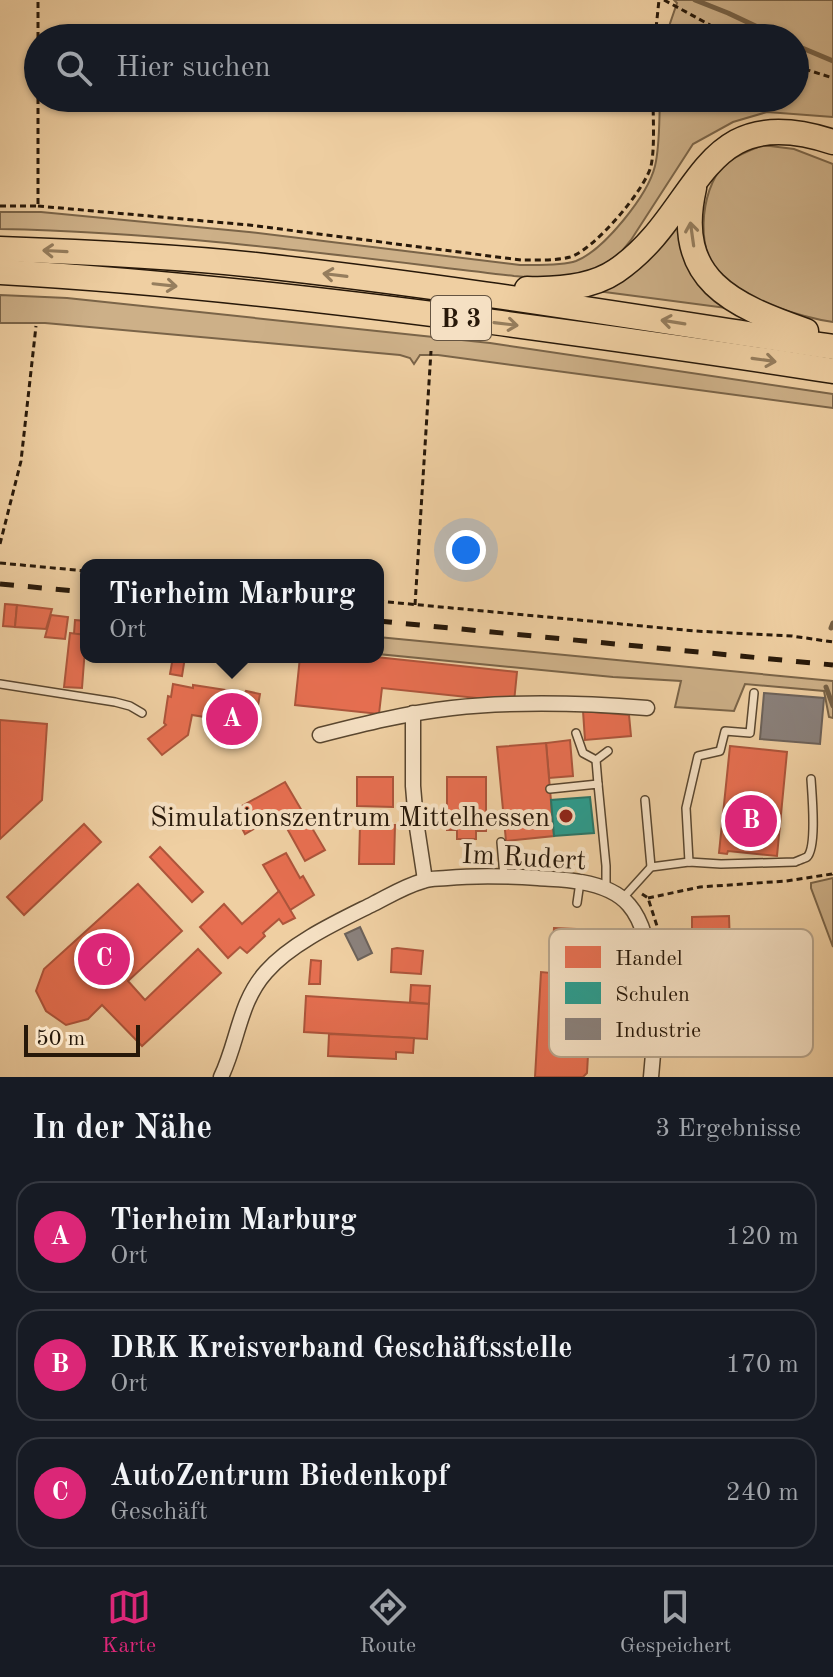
<!DOCTYPE html>
<html lang="de">
<meta charset="utf-8">
<style>
:root{--surface:#171b24;--page:#20242c;--text:#f1f3f6;--muted:#9ea1a6;--line:#363941;--accent:#db2777}
body{margin:0;font-family:"Old Standard TT",serif;background:var(--page);color:var(--text)}
.scale{position:absolute;left:24px;bottom:20px;width:116px;box-sizing:border-box;padding-left:8px;border:4px solid #271809;border-top:0;font-size:22px;line-height:28px;white-space:nowrap;color:#271809;-webkit-text-stroke:6px #f5e0c3;paint-order:stroke}
.you{position:absolute;left:466px;top:550px;width:28px;height:28px;margin:-20px;border:6px solid #fff;border-radius:50%;background:#1a73e8;box-shadow:0 0 0 12px #1a73e833}
.badge{display:grid;place-items:center;width:52px;height:52px;border-radius:50%;background:var(--accent);color:#fff;font-size:26px;font-weight:700}
.pin{position:absolute;translate:-50% -50%;border:4px solid #fff;box-shadow:0 2px 8px #0006}
.popup{position:absolute;left:80px;top:559px;width:304px;height:104px;box-sizing:border-box;display:grid;place-content:center;border-radius:16px;background:var(--surface);filter:drop-shadow(0 2px 6px #0005);font-size:26px;white-space:nowrap;color:var(--muted)}
.popup b{font-size:30px;color:var(--text)}
.popup::after{content:'';position:absolute;left:50%;top:100%;margin-left:-16px;border:16px solid transparent;border-top-color:var(--surface)}
.list{margin:0;padding:0;list-style:none}
h2{display:flex;justify-content:space-between;align-items:center;height:104px;margin:0;padding:0 32px;font-size:34px}
h2 small{font-size:26px;font-weight:400;color:var(--muted)}
.list li{display:grid;grid-template-columns:52px 1fr auto;gap:24px;align-items:center;box-sizing:border-box;height:112px;margin:0 16px 16px;padding:0 16px;border:2px solid var(--line);border-radius:24px}
.list b{display:block;font-size:30px;white-space:nowrap}
.list p{margin:0;font-size:26px;white-space:nowrap;color:var(--muted)}
.list em{font-size:26px;font-style:normal;color:var(--muted)}
.icon{flex:none;width:44px;height:44px;fill:none;stroke:currentColor;stroke-width:2;stroke-linecap:round;stroke-linejoin:round}
.map{position:relative;flex:none;width:833px;height:1077px;overflow:hidden}
.search{position:absolute;background:var(--surface);box-shadow:0 2px 6px #0004;left:24px;right:24px;top:24px;height:88px;display:flex;align-items:center;gap:20px;box-sizing:border-box;padding:0 28px;border-radius:44px;color:var(--muted);font-size:30px}
.sheet{height:488px;background:var(--surface)}
nav{display:flex;justify-content:space-around;align-items:center;box-sizing:border-box;height:112px;border-top:2px solid var(--line);background:var(--surface);font-size:22px;color:var(--muted)}
nav a{display:grid;justify-items:center;gap:4px}
nav .on{color:var(--accent)}
.map>svg:first-child{display:block}
</style>
<div class="map">
<svg width="833" height="1077" viewBox="0 0 833 1077">
<rect width="100%" height="100%" fill="#efcfa2"/>
<filter id="stains"><feTurbulence type="fractalNoise" baseFrequency=".0025" numOctaves="4"/><feColorMatrix values="0 0 0 0 .2 0 0 0 0 .09 0 0 0 0 .02 0 0 0 .5 -.17"/></filter>
<radialGradient id="worn" r=".72"><stop offset=".6" stop-color="#630" stop-opacity="0"/><stop offset="1" stop-color="#630" stop-opacity=".3"/></radialGradient>
<g fill="#cdb088" stroke="#7a6448" stroke-width="2">
<path d="M674,0h159v117l-66,-5 -34,10 -40,22 -62,96 -17,21 -24,13 -40,5 -36,-3c-170,-20 -342,-44 -514,-47v-17h41l208,20 271,33c16,0 42,1 56,-4 28,-11 72,-66 79,-95 5,-21 4,-46 5,-68h135v-60h-130l12,-35z"/>
<path d="M762,145l32,4 39,15v158c-28,-4 -89,-22 -110,-42 -28,-25 -24,-89 1,-115 10,-9 26,-14 38,-20z"/>
<polygon points="683,206 688,238 734,309 597,291"/>
<polygon points="0,295 67,298 490,343 833,394 833,408 438,355 420,355 414,364 410,358 400,355 45,323 0,323"/>
<polygon points="378,637 833,681 833,718 829,717 824,691 745,684 734,711 675,707 681,681 613,677 378,654"/>
<polygon points="833,878 833,947 811,888 811,883"/>
</g>
<g fill="#e76f51" stroke="#ad553b" stroke-width="2">
<polygon points="5,604 17,605 15,627 3,626"/>
<polygon points="17,605 52,609 46,629 15,627"/>
<polygon points="51,615 68,617 65,639 45,637"/>
<polygon points="75,620 86,621 86,635 74,634"/>
<polygon points="70,633 86,635 82,688 64,687"/>
<polygon points="173,657 185,657 182,676 170,674"/>
<polygon points="300,657 376,657 517,672 514,702 382,688 379,714 295,705"/>
<polygon points="173,684 193,688 193,685 245,693 246,691 260,694 257,711 249,710 247,724 192,715 188,735 162,755 148,739 166,725 164,723 168,696 171,697"/>
<polygon points="583,711 629,715 631,736 585,740"/>
<polygon points="0,720 47,724 42,800 0,839"/>
<polygon points="570,740 573,776 549,778 546,743"/>
<polygon points="546,743 554,836 506,841 497,747"/>
<polygon points="730,746 787,752 777,856 728,851 727,854 719,853"/>
<polygon points="357,777 393,777 393,807 357,806"/>
<polygon points="447,777 486,777 486,831 476,831 476,839 457,839 457,830 447,830"/>
<polygon points="285,782 325,850 305,861 279,814 245,834 233,811"/>
<polygon points="84,824 101,842 24,915 7,897"/>
<polygon points="360,825 395,825 394,864 359,864"/>
<polygon points="160,847 203,892 192,902 150,857"/>
<polygon points="286,853 300,878 303,876 314,895 290,910 263,865"/>
<polygon points="138,884 182,931 128,981 145,1000 198,949 221,973 142,1046 102,1005 88,1019 66,1025 46,1011 36,991 44,969"/>
<polygon points="279,891 295,918 283,924 279,919 263,933 265,936 247,953 240,947 228,958 200,927 224,904 242,924"/>
<polygon points="729,916 731,974 693,975 693,956 698,956 697,937 692,937 692,917"/>
<polygon points="554,928 599,930 606,938 604,1001 591,1001 587,1073 583,1077 535,1077 541,972 551,973"/>
<polygon points="397,948 423,951 421,974 391,972 392,949"/>
<polygon points="311,960 321,961 320,984 309,984"/>
<polygon points="411,985 430,986 429,1004 410,1002"/>
<polygon points="306,996 429,1004 427,1039 304,1032"/>
<polygon points="329,1034 414,1038 413,1053 396,1052 396,1059 328,1056"/>
</g>
<polygon fill="#2a9d8f" stroke="#297567" stroke-width="2" points="590,797 594,833 554,836 551,800"/>
<g fill="#8a817c" stroke="#6c625a" stroke-width="2">
<polygon points="764,693 824,698 820,744 760,739"/>
<polygon points="360,927 372,953 358,960 345,934"/>
</g>
<g fill="none" stroke-linecap="round" stroke-linejoin="round">
<g stroke="#766146" stroke-width="5">
<polyline points="695,0 728,13 781,38"/>
<polyline points="795,45 833,61"/>
<polyline points="831,628 833,623"/>
<polyline points="826,687 833,706"/>
</g>
<g stroke="#59462f" stroke-width="10">
<g id="service">
<polyline points="0,684 115,702 130,706 142,713"/>
<polyline points="576,733 583,753 596,760"/>
<polyline points="598,784 596,760 608,751"/>
<polyline points="550,789 598,784 606,866 606,888"/>
<polyline points="645,800 651,867"/>
<polyline points="501,842 504,876"/>
<polyline points="689,862 686,808 698,756 720,751 725,731 750,733 754,693"/>
<path d="M622,899l29,-32 38,-5 32,2 74,-2c2,-1 10,-4 12,-5 10,-10 5,-62 4,-78"/>
<polyline points="577,903 580,882"/>
<polyline points="653,998 673,996"/>
<polyline points="626,1013 653,1014"/>
</g>
</g>
<g stroke="#59462f" stroke-width="17">
<g id="minor">
<polyline points="413,713 413,786 416,821 425,880"/>
<path d="M320,735c43,-11 87,-22 132,-27 64,-7 131,-5 195,0"/>
<path d="M221,1077c17,-35 18,-75 45,-105 25,-29 73,-51 107,-68 16,-8 32,-18 50,-23 7,-3 16,-2 24,-3 31,-3 60,-2 91,0 14,1 29,1 43,4 17,3 37,10 48,23 30,34 27,129 22,172"/>
</g>
</g>
<g stroke="#271809" stroke-width="27">
<g id="trunk">
<path d="M694,188c-21,92 38,117 112,143"/>
<path d="M0,249c85,3 170,7 255,16 193,21 386,53 578,82"/>
<path d="M0,272c160,9 319,27 478,48 118,16 237,32 355,51"/>
<path d="M527,289c30,1 64,-1 89,-18 87,-59 81,-174 217,-129"/>
</g>
</g>
<g stroke="#271809" stroke-width="3" stroke-dasharray="6 4" stroke-linecap="butt">
<polyline points="664,0 734,38"/>
<polyline points="38,38 38,0"/>
<polyline points="655,38 659,0"/>
<polyline points="795,66 833,78"/>
<polyline points="0,206 38,206 38,83"/>
<path d="M38,206l211,19 272,35c16,0 34,1 49,-3 24,-7 75,-67 81,-91 4,-18 2,-49 2,-68"/>
<polyline points="0,544 21,461 36,326"/>
<polyline points="0,563 86,571"/>
<polyline points="378,601 695,631 792,636 833,642"/>
<polyline points="415,605 431,351"/>
<polyline points="642,894 648,898 657,926"/>
<polyline points="648,898 700,887 786,881 832,874 833,872"/>
</g>
<use href="#service" stroke="#f5e0c3" stroke-width="7"/>
<use href="#minor" stroke="#f5e0c3" stroke-width="14"/>
<use href="#trunk" stroke="#efcfa2" stroke-width="24"/>
<g stroke="#271809" stroke-width="5" stroke-dasharray="14 14" stroke-linecap="butt">
<polyline points="0,584 86,592"/>
<polyline points="378,621 833,665"/>
</g>
</g>
<defs><path id="oneway-shaft" d="M-6 0H5M1.5-3L5.5 0L1.5 3" fill="none" stroke-width="1.6" stroke-linecap="round" stroke-linejoin="round" transform="scale(2)"/></defs>
<g stroke="#957d5d">
<use href="#oneway-shaft" transform="translate(692 234) rotate(-98)"/>
<use href="#oneway-shaft" transform="translate(55 251) rotate(-177)"/>
<use href="#oneway-shaft" transform="translate(335 275) rotate(-173)"/>
<use href="#oneway-shaft" transform="translate(165 285) rotate(6)"/>
<use href="#oneway-shaft" transform="translate(673 322) rotate(-171)"/>
<use href="#oneway-shaft" transform="translate(506 324) rotate(7)"/>
<use href="#oneway-shaft" transform="translate(764 360) rotate(8)"/>
</g>
<circle fill="#8f2418" stroke="#f5e0c3" stroke-width="3" cx="566" cy="816" r="8"/>
<g text-anchor="middle" stroke-width="8" stroke-linejoin="round" paint-order="stroke">
<rect fill="#f5e0c3" stroke="#655441" stroke-width="2" x="431" y="296" width="60" height="44" rx="6"/>
<g font-size="26" font-weight="bold" fill="#271809">
<text x="461" y="327">B 3</text>
</g>
<g font-size="28" fill="#271809" stroke="#f5e0c3" text-anchor="end">
<text x="550" y="826">Simulationszentrum Mittelhessen</text>
</g>
<g font-size="28" fill="#271809" stroke="#f5e0c3">
<text transform="translate(524 856) rotate(3)" y="10">Im Rudert</text>
</g>
</g>
<rect x="549" y="929" width="264" height="128" rx="12" fill="#f5e0c3" stroke="#b7a48b" stroke-width="2"/>
<rect x="565" y="946" width="36" height="22" fill="#e76f51"/>
<rect x="565" y="982" width="36" height="22" fill="#2a9d8f"/>
<rect x="565" y="1018" width="36" height="22" fill="#8a817c"/>
<g font-size="22" fill="#271809">
<text x="615" y="965">Handel</text>
<text x="615" y="1001">Schulen</text>
<text x="615" y="1037">Industrie</text>
</g>
<rect width="100%" height="100%" filter="url(#stains)"/>
<rect width="100%" height="100%" fill="url(#worn)"/>
</svg>
<div class="scale">50 m</div>
<div class="you"></div>
<div class="pin badge" style="left:232px;top:719px">A</div>
<div class="popup"><b>Tierheim Marburg</b>Ort</div>
<div class="pin badge" style="left:751px;top:821px">B</div>
<div class="pin badge" style="left:104px;top:959px">C</div>
<div class="search"><svg class="icon" aria-label="search" viewBox="0 0 24 24"><circle cx="10" cy="10" r="6"/><path d="M15 15l6 6"/></svg>Hier suchen</div>
</div>
<section class="sheet">
<h2>In der Nähe<small>3 Ergebnisse</small></h2>
<ul class="list">
<li><span class="badge">A</span><div><b>Tierheim Marburg</b><p>Ort</p></div><em>120 m</em></li>
<li><span class="badge">B</span><div><b>DRK Kreisverband Geschäftsstelle</b><p>Ort</p></div><em>170 m</em></li>
<li><span class="badge">C</span><div><b>AutoZentrum Biedenkopf</b><p>Geschäft</p></div><em>240 m</em></li>
</ul>
</section>
<nav>
<a class="on"><svg class="icon" aria-label="map" viewBox="0 0 24 24"><path d="M3 6l6-2 6 2 6-2v14l-6 2-6-2-6 2zM9 4v14M15 6v14"/></svg>Karte</a>
<a><svg class="icon" aria-label="directions" viewBox="0 0 24 24"><path d="M12 3l9 9-9 9-9-9zM9 14v-3h6M13 9l2 2-2 2"/></svg>Route</a>
<a><svg class="icon" aria-label="saved" viewBox="0 0 24 24"><path d="M7 4h10v16l-5-4-5 4z"/></svg>Gespeichert</a>
</nav>
